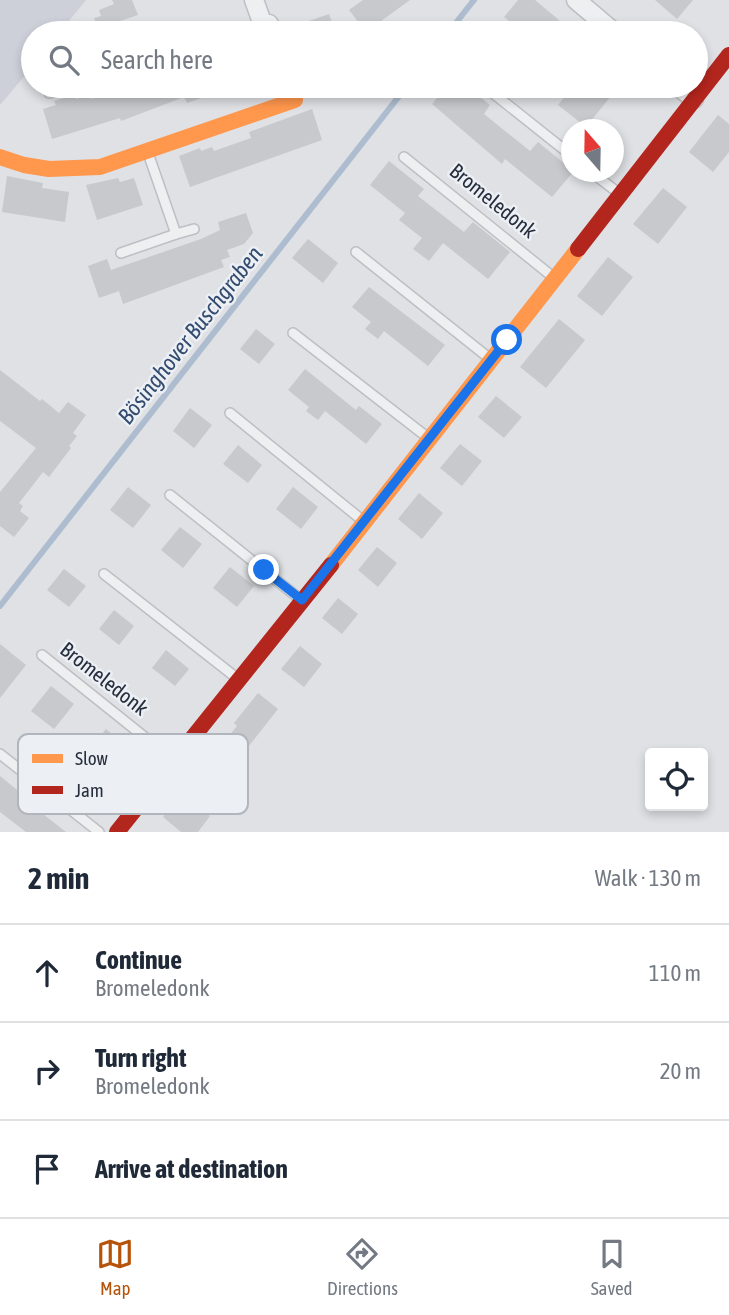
<!DOCTYPE html>
<meta charset="utf-8">
<style>
:root{--surface:#fff;--page:#f2f2f3;--text:#1f2937;--muted:#747a83;--line:#e0e1e3;--accent:#b45309}
body{margin:0;font-family:"Asap Condensed",sans-serif;background:var(--page);color:var(--text)}
.controls{position:absolute;right:21px;bottom:21px;display:grid;overflow:hidden;border-radius:7px;box-shadow:0 4px 10px #0003}
.controls button{width:63px;height:63px;display:grid;place-items:center;padding:0;border:0;border-bottom:2px solid var(--line);background:var(--surface);color:var(--text);font:35px sans-serif}
.compass{position:absolute;left:561px;top:119px;width:63px;height:63px;border-radius:50%;background:var(--surface);box-shadow:0 4px 10px #0003;rotate:340deg}
.stop{position:absolute;width:21px;height:21px;margin:-16px;border:5px solid #1a73e8;border-radius:50%;background:#fff}
.stop.end{background:#1a73e8;border-color:#fff;box-shadow:0 2px 7px #0008}
.list{margin:0;padding:0;list-style:none}
h2{display:flex;justify-content:space-between;align-items:center;height:91px;margin:0;padding:0 28px;font-size:30px}
h2 small{font-size:23px;font-weight:400;color:var(--muted)}
.list li{display:grid;grid-template-columns:46px 1fr auto;gap:21px;align-items:center;box-sizing:border-box;height:98px;padding:0 28px;border-top:2px solid var(--line)}
.list b{display:block;font-size:26px;white-space:nowrap}
.list p{margin:0;font-size:23px;white-space:nowrap;color:var(--muted)}
.list em{font-size:23px;font-style:normal;color:var(--muted)}
.icon{flex:none;width:38px;height:38px;fill:none;stroke:currentColor;stroke-width:2;stroke-linecap:round;stroke-linejoin:round}
.map{position:relative;flex:none;width:729px;height:832px;overflow:hidden}
.search{position:absolute;background:var(--surface);box-shadow:0 4px 10px #0003;left:21px;right:21px;top:21px;height:77px;display:flex;align-items:center;gap:18px;box-sizing:border-box;padding:0 24px;border-radius:38px;color:var(--muted);font-size:26px}
.sheet{height:385px;background:var(--surface)}
nav{display:flex;justify-content:space-around;align-items:center;box-sizing:border-box;height:98px;border-top:2px solid var(--line);background:var(--surface);font-size:19px;color:var(--muted)}
nav a{display:grid;justify-items:center;gap:4px}
nav .on{color:var(--accent)}
.map>svg:first-child{display:block}
</style>
<div class="map">
<svg width="729" height="832" viewBox="0 0 729 832">
<rect width="100%" height="100%" fill="#dfe1e5"/>
<polygon fill="#cdd0d8" points="0,0 86,0 59,33 33,33 33,66 0,105"/>
<g fill="none" stroke-linecap="round" stroke-linejoin="round">
<g stroke="#adbdcf" stroke-width="6">
<polyline points="448,33 474,0"/>
<polyline points="0,606 407,86"/>
</g>
</g>
<g fill="#c7c9cd">
<polygon points="112,0 132,0 138,15 117,22 120,33 99,33 94,18 101,16 99,10 114,4"/>
<polygon points="363,0 410,0 366,32 349,10"/>
<polygon points="518,0 535,0 559,20 548,33 523,33 504,17"/>
<polygon points="655,0 693,0 677,19"/>
<polygon points="329,14 336,33 283,33 283,30"/>
<polygon points="128,86 229,86 230,88 187,103 184,97 121,121 120,118 52,139 43,109 56,105 54,101 75,95 76,99 90,95 91,99"/>
<polygon points="447,86 466,86 490,105 484,114 530,151 538,142 571,169 573,172 552,197 505,159 502,164 432,104"/>
<polygon points="573,86 619,86 586,127 558,105"/>
<polygon points="312,109 322,140 190,187 179,156 200,148 201,151 212,147 214,151 251,138 249,132"/>
<polygon points="718,115 729,124 729,152 713,172 689,152"/>
<polygon points="389,161 424,189 418,196 464,232 473,222 510,252 488,279 443,243 429,261 413,249 422,238 399,220 405,213 370,185"/>
<polygon points="7,176 43,183 42,188 69,192 65,222 2,212"/>
<polygon points="118,178 120,182 134,178 143,205 97,220 86,185"/>
<polygon points="663,188 687,207 658,244 633,224"/>
<polygon points="246,213 253,233 244,244 227,250 230,257 221,260 224,267 123,304 119,291 99,298 88,266 107,259 111,270 201,239 220,230 218,222"/>
<polygon points="308,239 338,263 323,283 292,258"/>
<polygon points="608,257 633,277 602,316 577,296"/>
<polygon points="369,287 445,345 428,366 384,331 378,339 365,329 371,322 352,307"/>
<polygon points="559,319 585,340 546,388 520,367"/>
<polygon points="256,329 275,344 259,364 240,349"/>
<polygon points="305,369 356,410 359,406 382,424 366,444 325,411 318,420 306,411 309,407 288,390"/>
<polygon points="0,370 40,401 42,399 59,413 68,402 86,415 73,433 77,436 69,446 71,448 49,477 43,472 19,503 23,506 20,511 29,518 14,537 0,526 0,492 36,448 0,421"/>
<polygon points="496,396 522,417 504,438 478,417"/>
<polygon points="190,408 212,425 194,448 173,431"/>
<polygon points="460,444 482,461 462,486 440,468"/>
<polygon points="238,445 262,465 248,483 223,464"/>
<polygon points="128,487 151,505 133,528 110,510"/>
<polygon points="293,487 318,507 301,529 276,509"/>
<polygon points="419,493 443,513 422,539 398,519"/>
<polygon points="180,527 202,544 183,568 161,550"/>
<polygon points="377,547 397,563 378,587 358,570"/>
<polygon points="230,567 254,586 237,607 213,588"/>
<polygon points="64,569 86,586 69,607 47,590"/>
<polygon points="338,598 358,614 342,634 322,618"/>
<polygon points="114,610 134,626 119,645 99,629"/>
<polygon points="0,644 26,665 0,698"/>
<polygon points="300,646 322,664 304,687 281,669"/>
<polygon points="166,650 189,669 175,686 152,668"/>
<polygon points="51,686 74,704 54,729 31,711"/>
<polygon points="258,693 278,709 237,761 242,765 223,789 200,771 237,726 234,723"/>
<polygon points="106,729 127,746 110,769 88,751"/>
<polygon points="0,776 22,794 20,796 66,832 26,832 0,812"/>
<polygon points="182,794 210,816 198,832 181,832 163,817"/>
</g>
<g fill="none" stroke-linecap="round" stroke-linejoin="round">
<g stroke="#bebfc3" stroke-width="12">
<g id="lane">
<polyline points="240,33 263,25"/>
<polyline points="484,86 572,156"/>
<polyline points="49,93 71,86"/>
<polyline points="404,157 553,277"/>
<polyline points="591,172 620,194"/>
<polyline points="176,234 194,229"/>
<polyline points="356,252 489,358"/>
<polyline points="121,253 176,234 148,153"/>
<polyline points="293,333 427,437"/>
<polyline points="230,413 362,520"/>
<polyline points="170,495 300,599"/>
<polyline points="104,574 238,679"/>
<polyline points="42,655 172,759"/>
<polyline points="0,754 99,832"/>
</g>
</g>
<g stroke="#bebfc3" stroke-width="21">
<g id="street">
<polyline points="254,0 263,25 269,24 272,33"/>
<polyline points="576,0 615,33"/>
<polyline points="678,86 694,99"/>
</g>
</g>
<use href="#lane" stroke="#eeeff1" stroke-width="9"/>
<use href="#street" stroke="#eeeff1" stroke-width="18"/>
<g stroke="#ff974d" stroke-width="16">
<polyline points="0,157 24,165 49,169 100,167 295,100 290,86"/>
<polyline points="331,565 578,249"/>
</g>
<g stroke="#b3261e" stroke-width="16">
<polyline points="578,249 729,55"/>
<polyline points="117,832 331,565"/>
</g>
</g>
<g fill="none" stroke-linecap="round" stroke-linejoin="round">
<polyline stroke="#1a73e8" stroke-width="9" points="264,570 302,600 507,340"/>
</g>
<g text-anchor="middle" stroke-width="5" stroke-linejoin="round" paint-order="stroke">
<g font-size="21" fill="#272e3d" stroke="#eceff4">
<text transform="translate(493 201) rotate(39)" y="7">Bromeledonk</text>
<text transform="translate(104 679) rotate(38)" y="7">Bromeledonk</text>
</g>
<g font-size="23" font-style="italic" fill="#324b6f" stroke="#eceff4">
<text transform="translate(190 335) rotate(-52)" y="8">Bösinghover Buschgraben</text>
</g>
</g>
<rect x="18" y="734" width="230" height="80" rx="10" fill="#eceff4" stroke="#b1b5bd" stroke-width="2"/>
<rect x="32" y="754" width="31" height="9" fill="#ff974d"/>
<rect x="32" y="786" width="31" height="8" fill="#b3261e"/>
<g font-size="19" fill="#272e3d">
<text x="75" y="765">Slow</text>
<text x="75" y="797">Jam</text>
</g>
</svg>
<div class="controls">
<button><svg class="icon" aria-label="locate" viewBox="0 0 24 24"><circle cx="12" cy="12" r="6"/><path d="M12 2v4M12 18v4M2 12h4M18 12h4"/></svg></button>
</div>
<svg class="compass" viewBox="-18 -18 36 36"><path d="M0-13l5 13h-10z" fill="#e53935"/><path d="M0 13l5-13h-10z" fill="#747a83"/></svg>
<div class="stop" style="left:507px;top:340px"></div>
<div class="stop end" style="left:264px;top:570px"></div>
<div class="search"><svg class="icon" aria-label="search" viewBox="0 0 24 24"><circle cx="10" cy="10" r="6"/><path d="M15 15l6 6"/></svg>Search here</div>
</div>
<section class="sheet">
<h2>2 min<small>Walk · 130 m</small></h2>
<ul class="list">
<li><svg class="icon" aria-label="ahead" viewBox="0 0 24 24"><path d="M12 20V5M6 11l6-6 6 6"/></svg><div><b>Continue</b><p>Bromeledonk</p></div><em>110 m</em></li>
<li><svg class="icon" aria-label="right" viewBox="0 0 24 24"><path d="M7 20v-9h11M14 6l5 5-5 5"/></svg><div><b>Turn right</b><p>Bromeledonk</p></div><em>20 m</em></li>
<li><svg class="icon" aria-label="arrive" viewBox="0 0 24 24"><path d="M6 21V4h12l-3 4 3 4H6"/></svg><div><b>Arrive at destination</b></div></li>
</ul>
</section>
<nav>
<a class="on"><svg class="icon" aria-label="map" viewBox="0 0 24 24"><path d="M3 6l6-2 6 2 6-2v14l-6 2-6-2-6 2zM9 4v14M15 6v14"/></svg>Map</a>
<a><svg class="icon" aria-label="directions" viewBox="0 0 24 24"><path d="M12 3l9 9-9 9-9-9zM9 14v-3h6M13 9l2 2-2 2"/></svg>Directions</a>
<a><svg class="icon" aria-label="saved" viewBox="0 0 24 24"><path d="M7 4h10v16l-5-4-5 4z"/></svg>Saved</a>
</nav>
